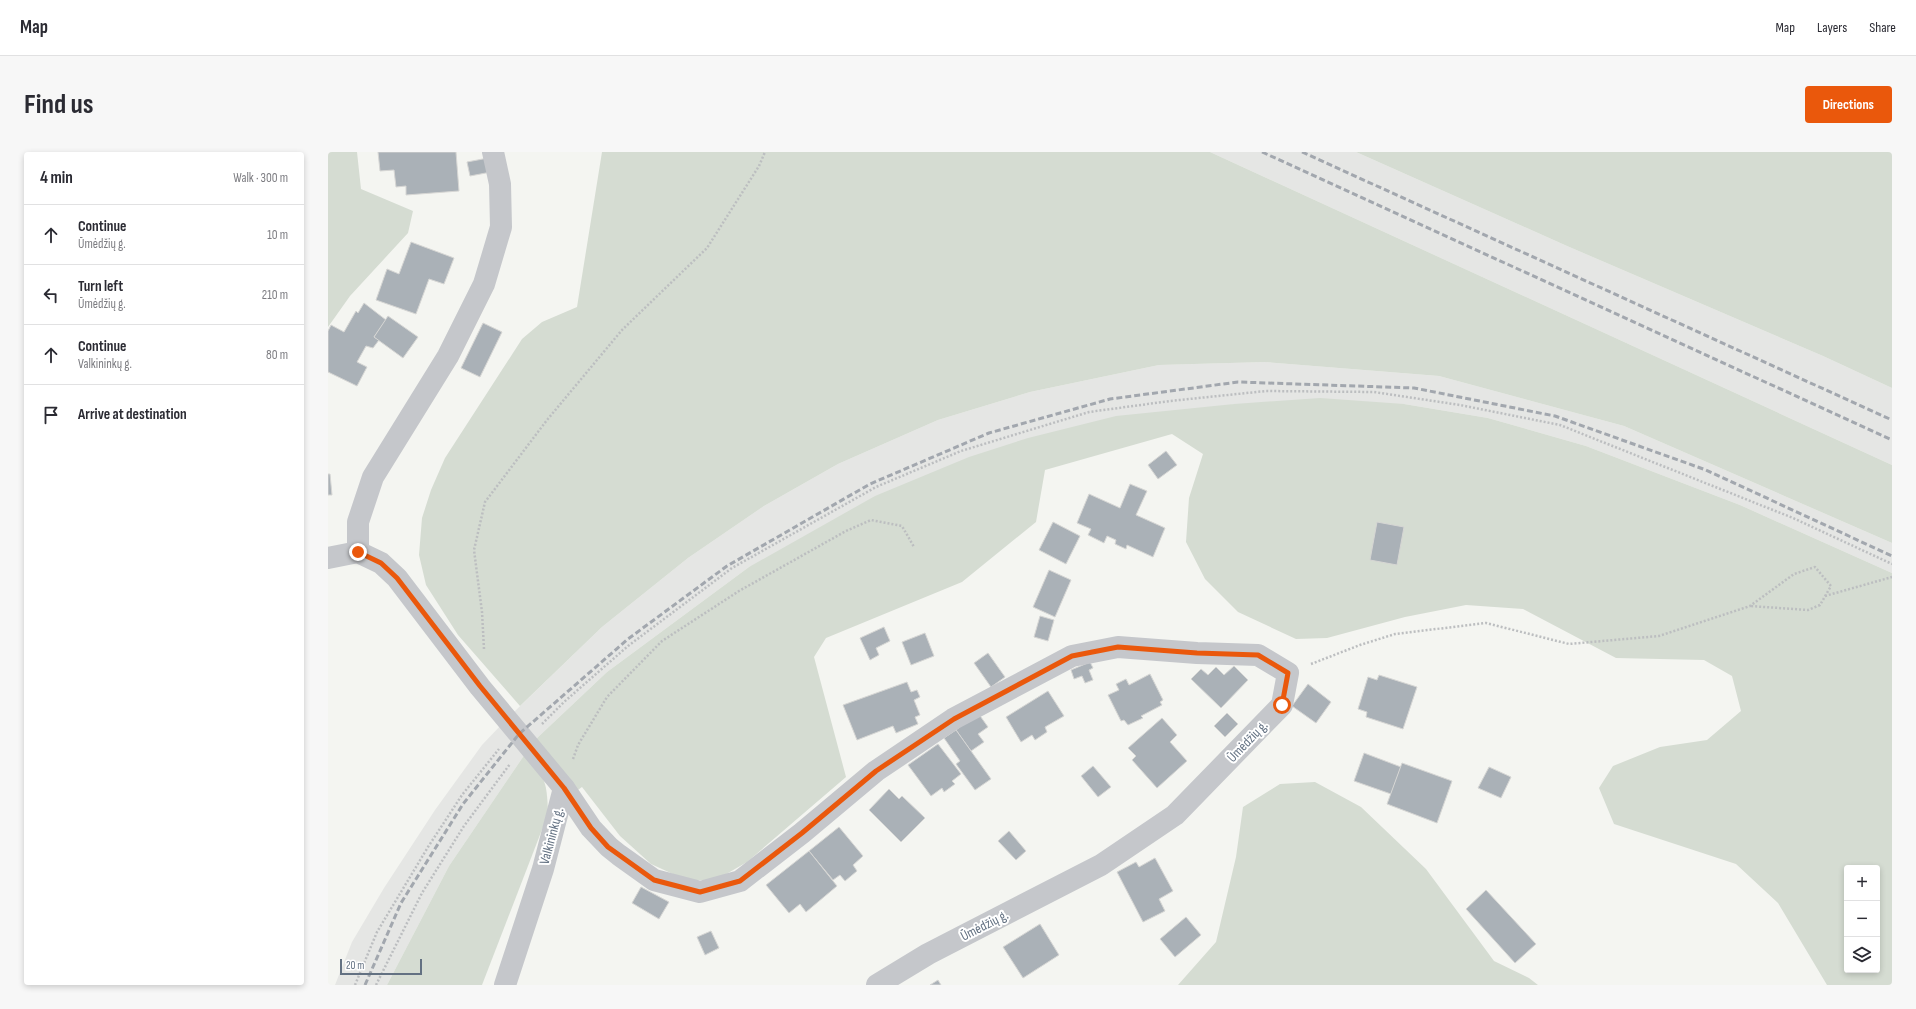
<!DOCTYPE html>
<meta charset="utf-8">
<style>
:root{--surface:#fff;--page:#f7f7f7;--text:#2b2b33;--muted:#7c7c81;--line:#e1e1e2;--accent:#ea580c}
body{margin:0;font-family:"Sofia Sans Condensed",sans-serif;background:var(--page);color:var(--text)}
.controls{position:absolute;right:12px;bottom:12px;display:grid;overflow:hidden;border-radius:4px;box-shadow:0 2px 6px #0003}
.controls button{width:36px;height:36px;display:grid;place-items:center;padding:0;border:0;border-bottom:1px solid var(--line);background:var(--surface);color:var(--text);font:20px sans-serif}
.scale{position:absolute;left:12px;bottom:10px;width:82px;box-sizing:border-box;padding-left:4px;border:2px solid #637182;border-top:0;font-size:11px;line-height:14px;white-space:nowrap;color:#637182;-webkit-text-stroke:3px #fff;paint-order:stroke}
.stop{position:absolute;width:12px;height:12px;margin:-9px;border:3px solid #ea580c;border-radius:50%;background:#fff}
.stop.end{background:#ea580c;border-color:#fff;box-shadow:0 1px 4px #0008}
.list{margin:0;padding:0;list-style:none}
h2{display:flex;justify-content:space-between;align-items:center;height:52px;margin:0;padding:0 16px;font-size:17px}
h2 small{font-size:13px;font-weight:400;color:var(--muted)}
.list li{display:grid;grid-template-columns:26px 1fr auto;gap:12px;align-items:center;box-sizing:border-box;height:60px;padding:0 16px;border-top:1px solid var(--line)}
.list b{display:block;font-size:15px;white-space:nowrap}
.list p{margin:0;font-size:13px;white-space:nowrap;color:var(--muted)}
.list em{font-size:13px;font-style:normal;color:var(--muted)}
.icon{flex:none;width:22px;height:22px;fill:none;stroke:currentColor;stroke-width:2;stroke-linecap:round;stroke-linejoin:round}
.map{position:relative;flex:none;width:1564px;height:833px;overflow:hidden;border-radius:4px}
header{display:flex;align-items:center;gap:24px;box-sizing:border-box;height:56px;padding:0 20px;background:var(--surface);border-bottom:1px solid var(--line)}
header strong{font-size:19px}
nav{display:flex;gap:22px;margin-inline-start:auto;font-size:14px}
.intro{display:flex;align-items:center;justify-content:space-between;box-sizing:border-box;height:96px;padding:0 24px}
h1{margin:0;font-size:28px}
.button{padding:10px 18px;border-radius:4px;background:var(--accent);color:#fff;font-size:14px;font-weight:700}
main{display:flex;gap:24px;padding:0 24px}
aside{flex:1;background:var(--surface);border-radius:4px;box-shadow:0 2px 6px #0003}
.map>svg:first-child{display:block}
</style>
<header>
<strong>Map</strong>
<nav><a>Map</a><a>Layers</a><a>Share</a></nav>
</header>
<div class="intro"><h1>Find us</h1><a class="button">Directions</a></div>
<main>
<aside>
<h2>4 min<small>Walk · 300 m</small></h2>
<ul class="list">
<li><svg class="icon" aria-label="ahead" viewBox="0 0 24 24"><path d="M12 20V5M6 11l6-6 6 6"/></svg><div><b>Continue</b><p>Ūmėdžių g.</p></div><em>10 m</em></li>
<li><svg class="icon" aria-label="left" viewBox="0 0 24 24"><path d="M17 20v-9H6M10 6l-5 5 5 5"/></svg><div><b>Turn left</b><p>Ūmėdžių g.</p></div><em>210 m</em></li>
<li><svg class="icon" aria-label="ahead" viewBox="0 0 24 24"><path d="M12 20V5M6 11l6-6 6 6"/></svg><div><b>Continue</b><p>Valkininkų g.</p></div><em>80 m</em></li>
<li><svg class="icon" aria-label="arrive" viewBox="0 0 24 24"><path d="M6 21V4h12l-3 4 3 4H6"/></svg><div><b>Arrive at destination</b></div></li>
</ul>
</aside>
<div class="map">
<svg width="1564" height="833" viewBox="0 0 1564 833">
<rect width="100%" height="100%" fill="#f4f5f1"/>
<g fill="#e5e6e4">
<polygon points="882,0 1028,0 1239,94 1495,204 1564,236 1564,313"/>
<polygon points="937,210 1111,224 1296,274 1564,391 1564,421 1412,353 1258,294 1160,266 1076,252 906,252 421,415 279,520 208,587 186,560 274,475 360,406 436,354 510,312 610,268 702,240 831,213"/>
<polygon points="174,572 197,602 121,714 59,833 7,833 24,790 56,736 107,658 154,593"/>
</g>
<g fill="#d5dcd2" fill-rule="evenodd">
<polygon points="0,0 29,0 33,37 85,59 80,81 22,144 0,175"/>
<polygon points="274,0 882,0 1564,313 1564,391 1296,274 1111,224 937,210 831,213 702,240 610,268 510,312 436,354 360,406 274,475 192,554 130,483 98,433 91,403 94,366 103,338 117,306 194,187 214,170 249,155"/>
<polygon points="1028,0 1564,0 1564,236 1495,204 1239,94"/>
<path d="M992,246l84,6 84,14 98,28 154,59 152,68v412h-65l-49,-82 -42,-39 -122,-40 -15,-36 14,-22 47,-19 47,-7 34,-29 -9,-35 -28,-16 -88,-2 -93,-49 -57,-4 -61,12 -78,21 -31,1 -58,-27 -33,-33 -19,-37 3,-44 14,-44 -31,-20 -127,36 -9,52 -74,60 -136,56 -12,19 32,120 -99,85 -31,18h-30l-35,-16 -31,-28 -38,-49 -7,5 -39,-53 71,-67 142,-105 126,-71 94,-39 59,-19 88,-22 118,-12zM1519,716h30v102h-30z"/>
<path d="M197,602c21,22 22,30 23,60l-66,171h-95l62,-119z"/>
<polygon points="987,630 1033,655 1098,717 1166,809 1201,826 1210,833 850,833 888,790 908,705 915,655 952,632"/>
</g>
<g fill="#aab1b7" stroke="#d6d6d4">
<polygon points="50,0 128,0 131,39 78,43 78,34 68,35 66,18 52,19"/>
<polygon points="160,6 163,20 142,24 139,10"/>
<polygon points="83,90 126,106 116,132 101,127 88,162 48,148 59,117 71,122"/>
<polygon points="36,151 58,168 46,185 51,188 45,196 38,194 29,210 39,215 29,234 0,220 0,179 3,173 16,180 28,159 30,161"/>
<polygon points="60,164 90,185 75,206 46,185"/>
<polygon points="155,171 174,180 152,225 133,216"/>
<polygon points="838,299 849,313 830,327 820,313"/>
<polygon points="0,322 2,322 4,343 0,343"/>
<polygon points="802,332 819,339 808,363 837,376 825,405 799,393 798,397 787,392 788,388 779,384 776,391 760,383 763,377 749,371 761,342 792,356"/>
<polygon points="725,370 752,384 738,412 711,398"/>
<polygon points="1049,370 1076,375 1069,413 1042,408"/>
<polygon points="721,418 743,428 727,465 705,455"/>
<polygon points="712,464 726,468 720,489 706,485"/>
<polygon points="556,475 562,489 548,496 551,503 542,508 532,486"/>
<polygon points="597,481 606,504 583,513 574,490"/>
<polygon points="660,501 677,525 663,535 646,511"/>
<polygon points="762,510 765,516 761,518 765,528 757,531 754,524 746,527 743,518"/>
<polygon points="906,514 920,528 893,556 863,527 873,517 880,523 888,515 896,523"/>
<polygon points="822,522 835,548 832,550 834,553 813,564 815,566 800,573 796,568 793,569 780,543 791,538 788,532 798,527 801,533"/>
<polygon points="1051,523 1089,535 1075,577 1038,565 1039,560 1030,557 1040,525 1049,528"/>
<polygon points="579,530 583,540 589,538 592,545 586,548 592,563 587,565 590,572 568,581 565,574 529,588 515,553"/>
<polygon points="980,532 1003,550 988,571 964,554"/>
<polygon points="720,539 736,564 717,575 719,580 707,588 704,583 693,590 678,565"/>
<polygon points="650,561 660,575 650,582 656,590 643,599 628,578"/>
<polygon points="899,561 910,572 897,585 886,574"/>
<polygon points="834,566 849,583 842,590 859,609 829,636 804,608 808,604 800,596"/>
<polygon points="628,578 663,627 647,638 628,612 632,609 616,586"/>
<polygon points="610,592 633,622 624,629 627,632 616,640 614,636 603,644 580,613"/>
<polygon points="1036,601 1073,615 1063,642 1026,629"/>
<polygon points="1074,611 1124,629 1109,671 1059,652"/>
<polygon points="765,614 783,635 770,645 753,624"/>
<polygon points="1161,615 1183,625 1173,646 1150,636"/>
<polygon points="561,637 571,647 574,644 597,666 573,690 541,658"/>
<polygon points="511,675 535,704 525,713 529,719 517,729 512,723 505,728 481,699"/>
<polygon points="681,679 698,699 688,708 670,689"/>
<polygon points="481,699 509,734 478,760 472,752 461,761 438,733"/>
<polygon points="827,706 845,739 831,747 837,759 815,770 789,720 808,710 811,715"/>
<polygon points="313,735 341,750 331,767 304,751"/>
<polygon points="1158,738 1208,792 1187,811 1138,757"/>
<polygon points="858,765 873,783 847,805 832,787"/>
<polygon points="712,772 731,803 695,826 675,795"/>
<polygon points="383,779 391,796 377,803 369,785"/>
<polygon points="610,828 613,833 602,833"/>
</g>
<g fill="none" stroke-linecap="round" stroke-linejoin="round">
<g stroke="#bcbec0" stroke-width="2.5" stroke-dasharray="2 2" stroke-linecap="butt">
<polyline points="1497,444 1564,425"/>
<polyline points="156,497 154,460 146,398 157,350 219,268 294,178 379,96 431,14 437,0"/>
<polyline points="983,512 1032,493 1067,482 1158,471 1241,492 1331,484 1422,454 1466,422 1487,415 1503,434 1492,453 1480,458 1422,454"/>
<polyline points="214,572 236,550 300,494 404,416 548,335 633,299 761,260 842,249 938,239 1046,240 1132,253 1232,273 1465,366 1564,412"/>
<polyline points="245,607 250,593 279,545 334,489 411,439 518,379 543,368 574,374 586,395"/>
<polyline points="27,833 49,780 100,695 134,643 171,597"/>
<polyline points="48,833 94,741 136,674 182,612"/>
</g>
<g stroke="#c5c7cb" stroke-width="22">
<polyline points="30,400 30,370 45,325 120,204 156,132 173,75 172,32 165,0"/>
<polyline points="0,406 30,400 53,411 69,426 152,535 236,636 215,717 177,833"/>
<polyline points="236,636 263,676 281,695 291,703 326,728 372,740 412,729 474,681 548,619 625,567 744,504 790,495 869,501 930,503 960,521 954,553 847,663 773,713 600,802 549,833"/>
</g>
<g stroke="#a2a7ae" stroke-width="3" stroke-dasharray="6 3" stroke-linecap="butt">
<polyline points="934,0 1564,288"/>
<polyline points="974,0 1564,268"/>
<polyline points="37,833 73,751 135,652 191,582 300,487 399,414 542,332 661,281 782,247 910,230 1086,236 1227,264 1378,318 1564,404"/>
</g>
</g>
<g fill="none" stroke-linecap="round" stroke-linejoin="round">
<polyline stroke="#ea580c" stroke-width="5" points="30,400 53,411 69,426 152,534 236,636 263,676 280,695 326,728 372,740 412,729 474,681 548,619 626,567 744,504 790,495 869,501 930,503 960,521 954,553"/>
</g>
<g text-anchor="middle" stroke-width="4" stroke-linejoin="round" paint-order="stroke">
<g font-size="14" fill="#637182" stroke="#fff">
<text transform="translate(919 589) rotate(-46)" y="5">Ūmėdžių g.</text>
<text transform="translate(223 684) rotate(-75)" y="5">Valkininkų g.</text>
<text transform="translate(656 773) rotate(-27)" y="5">Ūmėdžių g.</text>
</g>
</g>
</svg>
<div class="controls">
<button>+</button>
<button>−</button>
<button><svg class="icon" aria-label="layers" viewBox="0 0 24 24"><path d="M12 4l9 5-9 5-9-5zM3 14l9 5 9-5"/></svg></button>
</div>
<div class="scale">20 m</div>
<div class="stop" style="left:954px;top:553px"></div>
<div class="stop end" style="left:30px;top:400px"></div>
</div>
</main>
